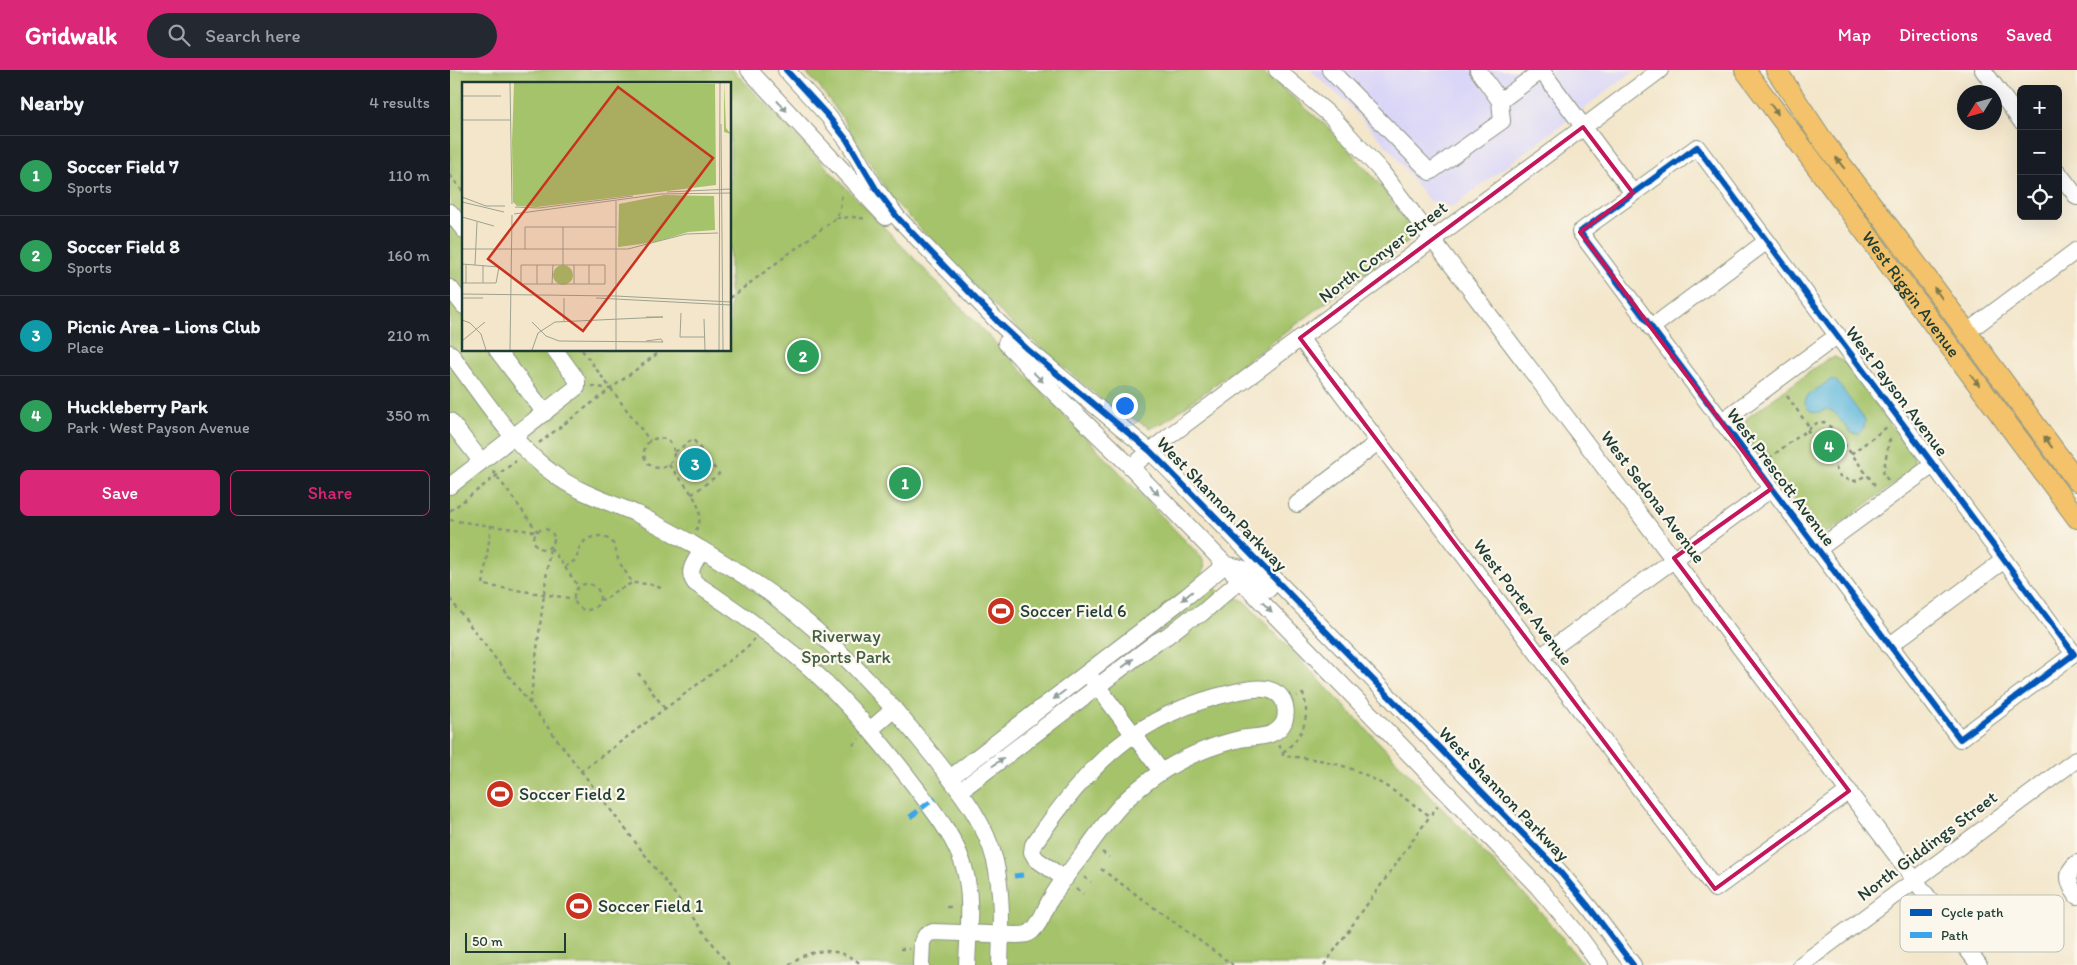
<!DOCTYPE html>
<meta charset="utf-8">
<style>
:root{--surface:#171b24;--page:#242831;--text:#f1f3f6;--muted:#9ea1a6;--line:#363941;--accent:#db2777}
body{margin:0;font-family:Itim,sans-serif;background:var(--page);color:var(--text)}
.controls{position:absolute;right:15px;top:15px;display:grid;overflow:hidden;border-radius:8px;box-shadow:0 5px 20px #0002}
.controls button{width:45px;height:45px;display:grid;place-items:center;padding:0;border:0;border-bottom:1px solid var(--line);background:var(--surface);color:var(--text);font:25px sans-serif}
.compass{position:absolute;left:1507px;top:15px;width:45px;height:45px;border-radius:50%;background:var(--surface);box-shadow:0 5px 20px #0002;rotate:233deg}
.scale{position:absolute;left:15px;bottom:12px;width:101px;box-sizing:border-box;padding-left:5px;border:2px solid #1f3d34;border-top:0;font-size:14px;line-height:18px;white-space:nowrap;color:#1f3d34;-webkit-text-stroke:4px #fbf7ec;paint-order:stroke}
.you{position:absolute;left:674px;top:335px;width:18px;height:18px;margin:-12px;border:4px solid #fff;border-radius:50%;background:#1a73e8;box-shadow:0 0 0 8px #1a73e833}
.badge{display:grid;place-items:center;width:32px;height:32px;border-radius:50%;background:var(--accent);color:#fff;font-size:16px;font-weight:700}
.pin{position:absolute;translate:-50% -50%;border:2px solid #fff;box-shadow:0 1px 5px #0006}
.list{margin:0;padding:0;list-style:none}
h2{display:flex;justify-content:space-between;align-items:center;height:65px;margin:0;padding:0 20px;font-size:21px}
h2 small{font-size:16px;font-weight:400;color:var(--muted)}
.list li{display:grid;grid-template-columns:32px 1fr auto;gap:15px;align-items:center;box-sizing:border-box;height:80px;padding:0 20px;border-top:1px solid var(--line)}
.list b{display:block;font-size:19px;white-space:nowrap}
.list p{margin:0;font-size:16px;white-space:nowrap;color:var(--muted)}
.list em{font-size:16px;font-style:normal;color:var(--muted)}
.actions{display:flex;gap:10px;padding:15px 20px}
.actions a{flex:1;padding:11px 0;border:1px solid var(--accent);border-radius:8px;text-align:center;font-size:18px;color:var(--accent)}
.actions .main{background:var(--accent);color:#fff}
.icon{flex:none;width:28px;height:28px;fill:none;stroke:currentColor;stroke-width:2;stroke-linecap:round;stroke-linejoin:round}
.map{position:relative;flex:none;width:1627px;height:895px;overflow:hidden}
header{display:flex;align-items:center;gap:30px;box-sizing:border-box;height:70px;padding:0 25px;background:var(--accent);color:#fff}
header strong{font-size:24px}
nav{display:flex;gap:28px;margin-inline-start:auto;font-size:18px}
.search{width:350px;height:45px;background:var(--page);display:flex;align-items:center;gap:12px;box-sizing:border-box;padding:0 18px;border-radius:28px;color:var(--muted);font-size:19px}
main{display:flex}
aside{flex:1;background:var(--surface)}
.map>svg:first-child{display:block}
</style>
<header>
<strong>Gridwalk</strong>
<div class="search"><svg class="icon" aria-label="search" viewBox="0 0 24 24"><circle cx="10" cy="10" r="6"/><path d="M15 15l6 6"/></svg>Search here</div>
<nav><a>Map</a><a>Directions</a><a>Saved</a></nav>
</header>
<main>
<aside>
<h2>Nearby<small>4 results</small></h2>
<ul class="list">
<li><span class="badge" style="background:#2e9e5b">1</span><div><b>Soccer Field 7</b><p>Sports</p></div><em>110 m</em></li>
<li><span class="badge" style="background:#2e9e5b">2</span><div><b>Soccer Field 8</b><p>Sports</p></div><em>160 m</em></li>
<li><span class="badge" style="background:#0f9aa8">3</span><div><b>Picnic Area - Lions Club</b><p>Place</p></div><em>210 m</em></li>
<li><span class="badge" style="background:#2e9e5b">4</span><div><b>Huckleberry Park</b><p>Park · West Payson Avenue</p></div><em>350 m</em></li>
</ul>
<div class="actions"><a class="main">Save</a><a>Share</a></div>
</aside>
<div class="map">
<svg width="1627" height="895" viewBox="0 0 1627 895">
<rect width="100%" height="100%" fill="#fbf7ec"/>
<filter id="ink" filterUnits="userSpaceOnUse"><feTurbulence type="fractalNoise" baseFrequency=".02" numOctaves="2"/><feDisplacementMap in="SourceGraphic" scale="10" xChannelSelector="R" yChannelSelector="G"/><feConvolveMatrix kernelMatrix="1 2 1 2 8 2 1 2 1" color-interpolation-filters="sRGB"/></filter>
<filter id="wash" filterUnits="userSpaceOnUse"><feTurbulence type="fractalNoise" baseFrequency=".0096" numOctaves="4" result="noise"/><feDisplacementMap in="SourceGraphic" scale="20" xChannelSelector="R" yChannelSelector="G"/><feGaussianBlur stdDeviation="1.12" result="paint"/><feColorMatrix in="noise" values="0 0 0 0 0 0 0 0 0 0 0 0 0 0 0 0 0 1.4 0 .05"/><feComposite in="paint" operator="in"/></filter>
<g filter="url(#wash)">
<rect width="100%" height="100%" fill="#f3e6cb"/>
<polygon fill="#dad6f7" points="860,0 1185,0 1002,137 978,130 943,83 894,30"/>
<g fill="#a5c36b" stroke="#628050" fill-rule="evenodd">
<path d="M0,0h283l469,488 3,9 -3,8 25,24 8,-2 9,4 295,309 45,55h-1134zM14,14h266v266h-266z"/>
<polygon points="353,0 811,0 879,58 927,111 960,157 961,166 958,172 713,353 700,358 658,335 557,249 442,129 391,46 368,15"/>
<polygon points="1385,287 1394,292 1463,385 1465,393 1460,402 1381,461 1374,463 1366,459 1296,367 1292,357 1297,348 1376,290"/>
</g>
<polygon fill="#5eb8dc" stroke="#3e7a88" points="1382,309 1387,312 1415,350 1414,358 1408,364 1401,363 1384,342 1377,339 1366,343 1359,340 1355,333 1357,326"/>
</g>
<g filter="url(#ink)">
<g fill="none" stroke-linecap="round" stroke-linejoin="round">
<g stroke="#899280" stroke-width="18">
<g id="minor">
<polyline points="299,0 436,147"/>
<polyline points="336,0 378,46 397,70 426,119 448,148 548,252 577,279 700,381 716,397 1109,801 1139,837 1183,895"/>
<polyline points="827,0 882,47 931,101 1529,895"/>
<polyline points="880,0 980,102 1052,51 1050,31"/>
<polyline points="1028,0 1050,31 1091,1"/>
<polyline points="1091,0 1183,123"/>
<polyline points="1533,0 1571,51"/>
<polygon points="1247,77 1624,584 1510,669 1130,162"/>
<polyline points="1608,102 1627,127"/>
<polyline points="0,142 14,160"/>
<polyline points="0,218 14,236"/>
<polyline points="1201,258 1317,171"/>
<polyline points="1517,262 1627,180"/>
<polyline points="850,268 1265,819 1399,721"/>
<polyline points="556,273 589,308 681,397 1088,817 1125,861 1150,895"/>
<polyline points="47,280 95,343"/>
<path d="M0,283c32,42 61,91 105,122 24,18 55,27 82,39 18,9 36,19 54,29 28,17 57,34 84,54 62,46 114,103 161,163 24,31 50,63 59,101 8,34 6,69 5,104"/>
<polyline points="0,351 31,391"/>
<polyline points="1271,352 1388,265"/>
<polyline points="681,397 718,367 1210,0"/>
<polyline points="0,416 127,317 127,310 105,280"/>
<polyline points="847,434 928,372"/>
<path d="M252,480c-7,12 -16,21 -7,33 41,27 80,54 116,86 40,36 74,78 106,120 18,24 38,48 47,78 9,31 4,66 3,98"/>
<polyline points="1367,480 1483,395"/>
<polyline points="1439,576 1554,490"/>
<polyline points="1090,587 1321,419"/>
<polyline points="642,609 711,701"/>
<polyline points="420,660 444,639"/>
<path d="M500,708l237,-182 38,-31c22,2 29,8 44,24"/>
<polyline points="510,721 706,572 717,566 739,549 751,544 790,510"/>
<path d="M1627,793c-13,10 -8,22 0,33"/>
<path d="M471,895l1,-23 4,-7 7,-3 83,3c6,0 13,0 17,-5 9,-8 12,-23 19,-33 9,-15 20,-29 31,-43 14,-19 27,-39 45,-56 31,-29 69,-49 112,-59 15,-3 36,0 44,-17 3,-7 2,-19 -3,-25 -10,-13 -33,-8 -46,-5 -100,22 -146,73 -202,153l-1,7 4,7 29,20"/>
<polyline points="1351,895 1627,689"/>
</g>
</g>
<g stroke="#899280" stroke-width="22">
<g id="major">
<path id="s1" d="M1295,0l332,448"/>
<polyline points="1326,0 1374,72 1445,165 1627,411"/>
</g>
</g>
<g stroke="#899280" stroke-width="2.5" stroke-dasharray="4 4" stroke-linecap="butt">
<polyline points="0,105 14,123"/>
<polyline points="386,148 403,147 417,149"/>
<polyline points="280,228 386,148 390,139 392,122"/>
<polyline points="132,280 200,371"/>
<polyline points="142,316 160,319"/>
<polyline points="1337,326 1360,358"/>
<polyline points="1357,360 1373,383 1383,390 1388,404 1392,408 1405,411 1417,405"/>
<circle cx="209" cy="383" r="15"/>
<polyline points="89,373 212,280"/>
<polyline points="1369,377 1386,364"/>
<polyline points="225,382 243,369 269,404 241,425"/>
<polyline points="1401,384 1437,357"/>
<polyline points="1319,388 1367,353 1374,352 1383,359 1427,418"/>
<path d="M219,395c13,18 41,41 27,65"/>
<polyline points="43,401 88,462"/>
<polyline points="1438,410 1433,404 1439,371 1444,367"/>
<polyline points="0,441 66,391"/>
<polyline points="0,450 41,456 33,515 125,529"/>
<polyline points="41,456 88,462"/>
<circle cx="94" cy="469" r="10"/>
<polyline points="101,478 129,517"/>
<path d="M115,497l12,-8c0,-14 9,-23 24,-23 15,5 13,10 17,23 2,6 11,17 14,24l17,1 12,4"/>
<circle cx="137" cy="527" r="13"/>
<polyline points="0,529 279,895"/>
<polyline points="150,529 155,530 164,522 182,513"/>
<polyline points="188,603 215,639"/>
<polyline points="80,634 100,477"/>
<polyline points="403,675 409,669"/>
<path d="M829,675l4,7v4c68,4 93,22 147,60l8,-10"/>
<path d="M833,682c20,-15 28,-34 20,-58l-6,2"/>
<polyline points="130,702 299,576 304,569"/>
<polyline points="652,782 659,787"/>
<polyline points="651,799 783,895"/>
<polyline points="634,807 641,812"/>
<polyline points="626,819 633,824"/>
<polyline points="497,837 505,837"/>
<polyline points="450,879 459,879"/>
<path d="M339,895c22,-19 52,-18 73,0"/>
<polyline points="874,895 980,746"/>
</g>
<use href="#minor" stroke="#fff" stroke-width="16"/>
<use href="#major" stroke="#f3c26a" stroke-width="20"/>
<g stroke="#3da4eb" stroke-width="5" stroke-dasharray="10 5" stroke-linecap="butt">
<polyline points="460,747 485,728"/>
<polyline points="564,806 573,805"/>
</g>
<g stroke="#fbf7ec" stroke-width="9">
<g id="cycleway">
<polyline points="336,0 378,46 397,70 426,119 448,148 548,252 577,279 700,381 716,397 1109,801 1139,837 1183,895"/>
<polygon points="1247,77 1624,584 1510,669 1130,162"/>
</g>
</g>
<use href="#cycleway" stroke="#0057b8" stroke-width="6"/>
</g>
<defs><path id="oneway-solid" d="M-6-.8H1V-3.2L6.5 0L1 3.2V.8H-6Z" transform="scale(1.25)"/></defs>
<g fill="#8f9e9a">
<use href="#oneway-solid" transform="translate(332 36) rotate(47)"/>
<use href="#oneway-solid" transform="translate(588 307) rotate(45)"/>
<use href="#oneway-solid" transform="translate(704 420) rotate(46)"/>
<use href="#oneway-solid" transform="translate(737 526) rotate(141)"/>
<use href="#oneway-solid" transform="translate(817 537) rotate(45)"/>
<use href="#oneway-solid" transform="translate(678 593) rotate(-38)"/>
<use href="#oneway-solid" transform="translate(609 625) rotate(143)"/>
<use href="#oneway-solid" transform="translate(548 692) rotate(-37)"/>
</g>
<g fill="#7e794c">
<use href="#oneway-solid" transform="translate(1324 39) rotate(53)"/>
<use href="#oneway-solid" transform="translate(1390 93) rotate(-128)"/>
<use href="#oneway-solid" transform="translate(1488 223) rotate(-126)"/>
<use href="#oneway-solid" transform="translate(1525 310) rotate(53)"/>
<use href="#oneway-solid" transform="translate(1598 372) rotate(-126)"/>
</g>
</g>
<path fill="none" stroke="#c2185b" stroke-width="4" stroke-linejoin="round" d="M1133,57l50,66 -53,39 191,257 -97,69 175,233 -134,98 -415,-551z"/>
<defs>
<g id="stadium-disc" transform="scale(1.4375)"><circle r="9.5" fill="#c8321e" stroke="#fbf7ec"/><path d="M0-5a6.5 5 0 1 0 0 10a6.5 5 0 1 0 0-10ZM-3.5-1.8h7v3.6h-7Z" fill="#fff"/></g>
</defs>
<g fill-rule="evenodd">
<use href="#stadium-disc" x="551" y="541"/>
<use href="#stadium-disc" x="50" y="724"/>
<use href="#stadium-disc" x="129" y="836"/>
</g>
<g text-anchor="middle" stroke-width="4.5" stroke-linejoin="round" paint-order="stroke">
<g font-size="18" fill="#1f3d34" stroke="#fbf7ec">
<text transform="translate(933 182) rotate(-37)" y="6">North Conyer Street</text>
<text dy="6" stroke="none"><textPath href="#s1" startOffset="279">West Riggin Avenue</textPath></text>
<text transform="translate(1447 321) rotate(53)" y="6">West Payson Avenue</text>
<text transform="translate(1331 407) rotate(53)" y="6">West Prescott Avenue</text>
<text transform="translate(1203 427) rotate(53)" y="6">West Sedona Avenue</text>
<text transform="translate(772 434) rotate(46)" y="6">West Shannon Parkway</text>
<text transform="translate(1073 532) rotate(53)" y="6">West Porter Avenue</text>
<text transform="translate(1054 724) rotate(46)" y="6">West Shannon Parkway</text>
<text transform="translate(1477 776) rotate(-37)" y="6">North Giddings Street</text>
</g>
<g font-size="18" fill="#1f3d34" stroke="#fbf7ec" text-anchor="start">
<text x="570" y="547">Soccer Field 6</text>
<text x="69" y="730">Soccer Field 2</text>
<text x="148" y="842">Soccer Field 1</text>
</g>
<g font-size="18" fill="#405e42" stroke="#fbf7ec">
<text x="396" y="572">Riverway<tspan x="396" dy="21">Sports Park</tspan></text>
</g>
</g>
<g transform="translate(12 12)">
<rect width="269" height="269" fill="#f3e6cb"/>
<path d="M262,0l2,46 5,6 -7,-2zM52,1l201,1 1,101 -179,22 -20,-1 -4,-4 -1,-60zM202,113l50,1 1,34 -27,2 -32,10 -38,5 1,-43zM91 193a10 10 0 1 1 20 0a10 10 0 1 1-20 0Z" fill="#a5c36b"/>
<path fill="none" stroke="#9ea28f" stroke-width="1" d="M48,0l2,122M0,14h39M0,38h48M259,42l2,226M205,110l64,-3M0,115l24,9h19M154,119v149M0,120l42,10M53,125l24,1 94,-12M52,132l147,-20 70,-1M0,135l32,9M0,167h166l58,-15 32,-1M63,167v-22h91M0,182l37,3 -3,16h-34M4,183v18M13,183l2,-43M21,183v18M59,183h84v19h-84zM101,183v-38M75,202v-19M90,202l1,-19M112,202v-19M127,202v-19M0,212l154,2 115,6M0,216h21M134,216l135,7M219,231l-1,24h25M242,237l1,31M0,238l8,3 11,11 5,16M102,239v-23M70,240l14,14 13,5 104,1 -2,-3 -15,2M0,259l23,-19M48,268l2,-135M70,268l6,-17 17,-11 108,-5h-17M257,268l1,-268"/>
<path fill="#c8321e" fill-opacity="0.15" stroke="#c8321e" stroke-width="2.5" d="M156,5l95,71 -130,173 -95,-72z"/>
<rect width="269" height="269" fill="none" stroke="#1f3d34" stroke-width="2.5"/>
</g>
<rect x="1450" y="825" width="164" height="57" rx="8" fill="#fbf7ec" stroke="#b9bfb5" stroke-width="1"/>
<rect x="1460" y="839" width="22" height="7" fill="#0057b8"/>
<rect x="1460" y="862" width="22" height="6" fill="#3da4eb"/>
<g font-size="14" fill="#1f3d34">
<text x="1491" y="847">Cycle path</text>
<text x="1491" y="870">Path</text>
</g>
</svg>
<div class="controls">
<button>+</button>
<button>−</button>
<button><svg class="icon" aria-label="locate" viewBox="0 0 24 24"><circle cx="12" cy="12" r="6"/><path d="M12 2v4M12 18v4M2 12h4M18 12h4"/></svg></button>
</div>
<svg class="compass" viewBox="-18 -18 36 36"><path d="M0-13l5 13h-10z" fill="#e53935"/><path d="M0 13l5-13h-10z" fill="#9ea1a6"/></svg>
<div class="scale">50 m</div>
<div class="you"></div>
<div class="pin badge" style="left:455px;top:413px;background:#2e9e5b">1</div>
<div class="pin badge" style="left:353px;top:286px;background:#2e9e5b">2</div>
<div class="pin badge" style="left:245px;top:394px;background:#0f9aa8">3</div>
<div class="pin badge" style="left:1379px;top:376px;background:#2e9e5b">4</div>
</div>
</main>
